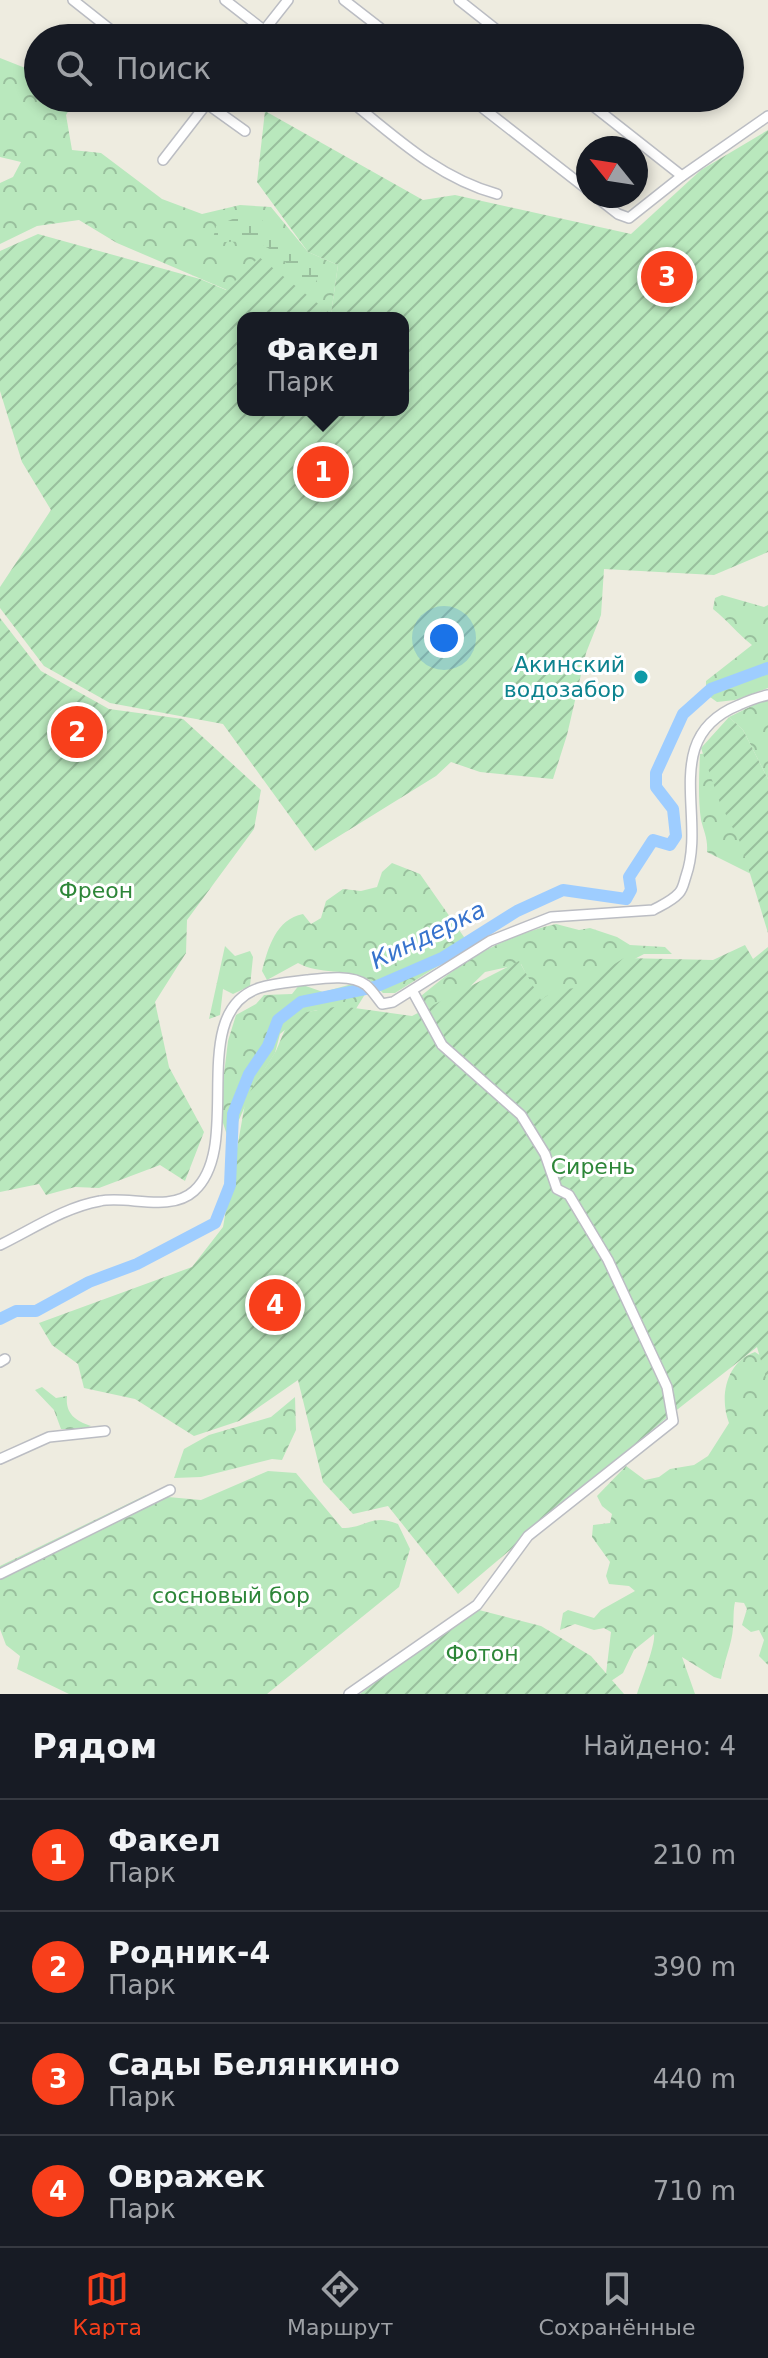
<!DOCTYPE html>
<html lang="ru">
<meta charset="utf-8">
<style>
:root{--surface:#171b24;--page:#20242c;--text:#f1f3f6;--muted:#9ea1a6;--line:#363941;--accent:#f83f1b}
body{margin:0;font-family:"DejaVu Sans",sans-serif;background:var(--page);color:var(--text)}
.compass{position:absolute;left:576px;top:136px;width:72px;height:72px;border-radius:50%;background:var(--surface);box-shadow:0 4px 12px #0003;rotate:300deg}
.you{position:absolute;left:444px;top:638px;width:28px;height:28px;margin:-20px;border:6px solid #fff;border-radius:50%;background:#1a73e8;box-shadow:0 0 0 12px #1a73e833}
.badge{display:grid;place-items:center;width:52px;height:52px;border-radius:50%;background:var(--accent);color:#fff;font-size:26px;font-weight:700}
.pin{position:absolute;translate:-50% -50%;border:4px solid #fff;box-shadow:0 2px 8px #0006}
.popup{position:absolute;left:237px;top:312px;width:172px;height:104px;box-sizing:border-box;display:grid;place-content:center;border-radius:16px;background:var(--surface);filter:drop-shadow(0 2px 6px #0005);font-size:26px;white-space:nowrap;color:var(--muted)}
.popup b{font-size:30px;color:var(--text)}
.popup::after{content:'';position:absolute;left:50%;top:100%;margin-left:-16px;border:16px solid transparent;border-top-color:var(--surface)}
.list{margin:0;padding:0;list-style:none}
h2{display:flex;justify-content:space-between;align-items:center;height:104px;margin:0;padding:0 32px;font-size:34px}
h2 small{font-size:26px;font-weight:400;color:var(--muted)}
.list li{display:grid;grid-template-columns:52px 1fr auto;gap:24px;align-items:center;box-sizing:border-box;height:112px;padding:0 32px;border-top:2px solid var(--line)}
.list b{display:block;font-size:30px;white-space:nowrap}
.list p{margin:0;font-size:26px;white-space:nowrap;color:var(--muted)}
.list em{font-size:26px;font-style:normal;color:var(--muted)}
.icon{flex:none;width:44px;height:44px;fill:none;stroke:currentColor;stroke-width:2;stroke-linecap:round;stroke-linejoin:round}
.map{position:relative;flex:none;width:768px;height:1694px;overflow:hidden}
.search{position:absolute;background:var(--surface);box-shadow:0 4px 12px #0003;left:24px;right:24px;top:24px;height:88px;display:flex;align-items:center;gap:20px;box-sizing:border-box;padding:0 28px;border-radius:44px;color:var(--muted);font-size:30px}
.sheet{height:552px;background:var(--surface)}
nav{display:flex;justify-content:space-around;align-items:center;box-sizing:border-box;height:112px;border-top:2px solid var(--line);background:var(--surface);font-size:22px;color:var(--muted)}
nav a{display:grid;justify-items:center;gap:4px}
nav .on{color:var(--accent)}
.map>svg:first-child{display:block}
</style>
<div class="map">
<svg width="768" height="1694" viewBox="0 0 768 1694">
<defs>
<pattern id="forest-crowns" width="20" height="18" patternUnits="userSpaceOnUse" patternTransform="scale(2)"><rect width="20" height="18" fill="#b9e8bd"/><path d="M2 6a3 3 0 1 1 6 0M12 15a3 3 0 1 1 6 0" fill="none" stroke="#99bf9d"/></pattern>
<pattern id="wetland-marsh" width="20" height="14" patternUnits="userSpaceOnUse" patternTransform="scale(2)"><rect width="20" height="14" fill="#b9e8bd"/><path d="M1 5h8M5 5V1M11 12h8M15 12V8" fill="none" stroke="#99bf9d"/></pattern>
<pattern id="garden-furrows" width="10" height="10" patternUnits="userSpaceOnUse" patternTransform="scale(2)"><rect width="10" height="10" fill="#b9e8bd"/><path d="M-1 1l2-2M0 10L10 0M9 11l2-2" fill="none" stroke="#99bf9d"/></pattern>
</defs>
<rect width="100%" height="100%" fill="#eeece0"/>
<g fill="url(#forest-crowns)">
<polygon points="0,58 38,73 38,98 76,98 66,115 72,150 101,153 162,199 202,214 240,205 271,207 308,252 338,265 331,314 227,290 117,243 79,220 37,226 0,244 0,183 13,177 21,162 0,157"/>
<path d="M722,595l42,12 4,-2v83l-33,12 -18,2 -11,-8v-13l46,-36c-14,-11 -25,-25 -39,-36l2,-11z"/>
<polygon points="762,701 768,701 768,779 743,730 729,717"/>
<path d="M709,753l44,122 -46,-23c1,-13 -3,-20 -6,-32 -3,-21 -2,-44 -1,-66z"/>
<path d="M392,863l28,11 44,63 -2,14 -67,42h-12c-5,-4 -10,-11 -15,-14 -21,-11 -49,-4 -70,-16l-31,17 -5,-9c6,-23 14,-52 41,-57l8,10 10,-6 5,-17 17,-12 18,2 16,-4 5,-15z"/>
<path d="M556,924l23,6 11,-2 27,9 13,8 35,2 7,7h-28l-59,31 -44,19 -20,-40 -36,8 -45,44 -8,-3 -11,-17c43,-36 80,-59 135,-72z"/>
<polygon points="225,946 235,956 250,951 253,957 250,986 233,994 223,989 220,1015 209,1019"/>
<polygon points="300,984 323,992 352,984 367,991 354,1012 321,1013 317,1010 305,1013 280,1034 275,1053 254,1086 238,1122 227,1135 221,1117 223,1082 228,1041 236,1015 256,1004 264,995 292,994"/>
<path d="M755,1352l9,6 4,22v285l-9,-9 5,-16 -5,-10 -8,2 -9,-7 5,-16 -3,-6 -9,-1c-2,9 -1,16 -2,26 -1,16 -9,33 -12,51l-7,-2 -32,-20 13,37h-58c4,-13 19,-50 17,-60l-20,16 -11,23 -15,10 -2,-9 5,-42 -7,-4 -10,2 -19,-6 -15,6 3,-17 5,-3 26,8 7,-8 34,-19 -6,-5 -20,-2 -3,-8 4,-14 -18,-25 1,-12 17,-2 2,-9 -10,-8 -5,-10 29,-30 19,14 14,-3 11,-8 24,-4 14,-9 21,-33c-10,-26 -3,-61 26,-71z"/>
<path d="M42,1387l14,11 11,-2c-2,18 9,25 24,30l-8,3h-22l-7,-19 -19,-20z"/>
<polygon points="295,1397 296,1430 282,1460 272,1459 201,1477 174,1478 184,1449 209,1435 271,1417"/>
<path d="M268,1471l28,2 46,55c25,0 30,-15 56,-4l12,25 -11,38 -132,107h-198l-52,-25 3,-13 -14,-11 -6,-16v-63l146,-71 55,5z"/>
</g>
<path fill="url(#wetland-marsh)" d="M252,217l14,5 56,45 -7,17 -11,2c-30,-43 -41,-47 -92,-43l4,-17 19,-8z"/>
<g fill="url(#garden-furrows)" fill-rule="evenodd">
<path d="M265,111l158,89 32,-5 176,39 70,-64 67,-40v422l-54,23 -110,-6 -3,46 -15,38 -19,82 -14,44 -73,-7 -29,-10 -15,14 -121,75 -92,-127 -113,-21 -66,-37 -44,-58v-21l51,-77 -29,-48 -22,-71v-140l38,-17 162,45 26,11 33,-33 72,57 7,-49 -30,-13 -51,-70zM243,318h160v92h-160z"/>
<polygon points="0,618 41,671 109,709 183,719 261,790 254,829 187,920 186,953 155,1002 169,1067 204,1132 185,1181 160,1165 99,1188 75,1187 46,1195 39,1184 0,1192"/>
<polygon points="729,717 743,730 768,779 768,933 741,844 720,803 701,748"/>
<polygon points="745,945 753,959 768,947 768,1385 757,1347 664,1420 458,1594 388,1506 353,1514 323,1482 298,1380 239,1421 194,1436 135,1399 84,1388 78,1364 52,1345 39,1323 192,1267 223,1227 246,1098 276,1051 291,1015 340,1006 412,1016 519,961 541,1000 555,990 576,988 624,958 713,960"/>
<polygon points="477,1605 479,1610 541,1626 591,1656 624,1694 360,1694"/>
</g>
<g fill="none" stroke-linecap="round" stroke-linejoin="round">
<polyline stroke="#9ecdff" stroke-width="12" points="0,1319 16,1311 36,1311 89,1282 137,1264 215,1223 230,1185 233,1114 249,1074 268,1046 278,1020 301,1002 375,987 442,958 517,911 563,890 626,899 631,890 629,877 653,840 670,845 676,836 673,809 656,787 656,773 683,714 711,689 768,668"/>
<g stroke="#bbbdc3" stroke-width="12">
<g id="minor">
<polyline points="73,0 121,38"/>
<polyline points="225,0 274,38"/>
<polyline points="344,0 393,38"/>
<polyline points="459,0 507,38"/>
<polyline points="258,38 288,0"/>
<polyline points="199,98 245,131"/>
<path d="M347,98c47,38 91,80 150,96"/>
<polyline points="470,98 588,190"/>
<polyline points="583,98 682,176"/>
<polyline points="163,160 211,98"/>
<polyline points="595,196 618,214 629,218 682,176 768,116"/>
<path d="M0,1245c31,-15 65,-38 100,-44 27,-6 70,12 94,-10 51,-46 -9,-178 65,-203 15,-5 32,-6 48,-8 17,-2 45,-6 59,5 6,5 11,13 16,19l11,-2 97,-61 61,-24 102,-7c9,-5 19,-9 26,-17 4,-4 5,-11 7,-17 21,-60 -27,-139 53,-171 9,-4 19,-8 29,-10"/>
<polyline points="0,1362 5,1359"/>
<polyline points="0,1459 49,1437 105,1431"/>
<polyline points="0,1574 170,1490"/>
<polyline points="349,1694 477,1605 528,1536 673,1421 667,1387 608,1260 569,1195 557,1189 545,1154 521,1115 442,1045 413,992"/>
</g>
</g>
<use href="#minor" stroke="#fff" stroke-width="9"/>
</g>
<circle fill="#0f9aa8" stroke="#fff" stroke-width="3" cx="641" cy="677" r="8"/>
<g text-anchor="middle" stroke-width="6" stroke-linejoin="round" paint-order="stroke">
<g font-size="22" fill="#0d838f" stroke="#fff" text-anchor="end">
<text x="625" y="672">Акинский<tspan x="625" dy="25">водозабор</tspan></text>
</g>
<g font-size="22" fill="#2d8638" stroke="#fff">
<text x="96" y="898">Фреон</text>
<text x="593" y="1174">Сирень</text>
<text x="231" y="1603">сосновый бор</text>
<text x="482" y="1661">Фотон</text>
</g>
<g font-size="24" font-style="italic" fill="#3773cd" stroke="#fff">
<text transform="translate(428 935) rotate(-26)" y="8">Киндерка</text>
</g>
</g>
</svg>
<svg class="compass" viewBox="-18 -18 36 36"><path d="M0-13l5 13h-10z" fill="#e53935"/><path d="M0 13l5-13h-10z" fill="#9ea1a6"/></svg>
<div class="you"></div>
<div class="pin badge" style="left:323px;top:472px">1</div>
<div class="popup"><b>Факел</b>Парк</div>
<div class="pin badge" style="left:77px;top:732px">2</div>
<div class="pin badge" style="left:667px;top:277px">3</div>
<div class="pin badge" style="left:275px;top:1305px">4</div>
<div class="search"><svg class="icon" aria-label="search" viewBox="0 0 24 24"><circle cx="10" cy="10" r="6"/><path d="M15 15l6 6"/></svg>Поиск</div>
</div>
<section class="sheet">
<h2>Рядом<small>Найдено: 4</small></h2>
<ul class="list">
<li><span class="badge">1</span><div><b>Факел</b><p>Парк</p></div><em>210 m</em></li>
<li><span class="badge">2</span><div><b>Родник-4</b><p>Парк</p></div><em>390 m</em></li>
<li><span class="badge">3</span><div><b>Сады Белянкино</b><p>Парк</p></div><em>440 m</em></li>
<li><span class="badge">4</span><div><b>Овражек</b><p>Парк</p></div><em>710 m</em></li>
</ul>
</section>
<nav>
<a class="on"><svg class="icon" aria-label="map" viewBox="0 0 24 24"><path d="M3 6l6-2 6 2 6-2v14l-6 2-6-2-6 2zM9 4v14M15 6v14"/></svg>Карта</a>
<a><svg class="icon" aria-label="directions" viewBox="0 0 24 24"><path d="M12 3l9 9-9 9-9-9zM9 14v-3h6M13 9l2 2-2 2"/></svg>Маршрут</a>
<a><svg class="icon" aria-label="saved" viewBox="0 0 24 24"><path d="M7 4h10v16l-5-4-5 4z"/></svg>Сохранённые</a>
</nav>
